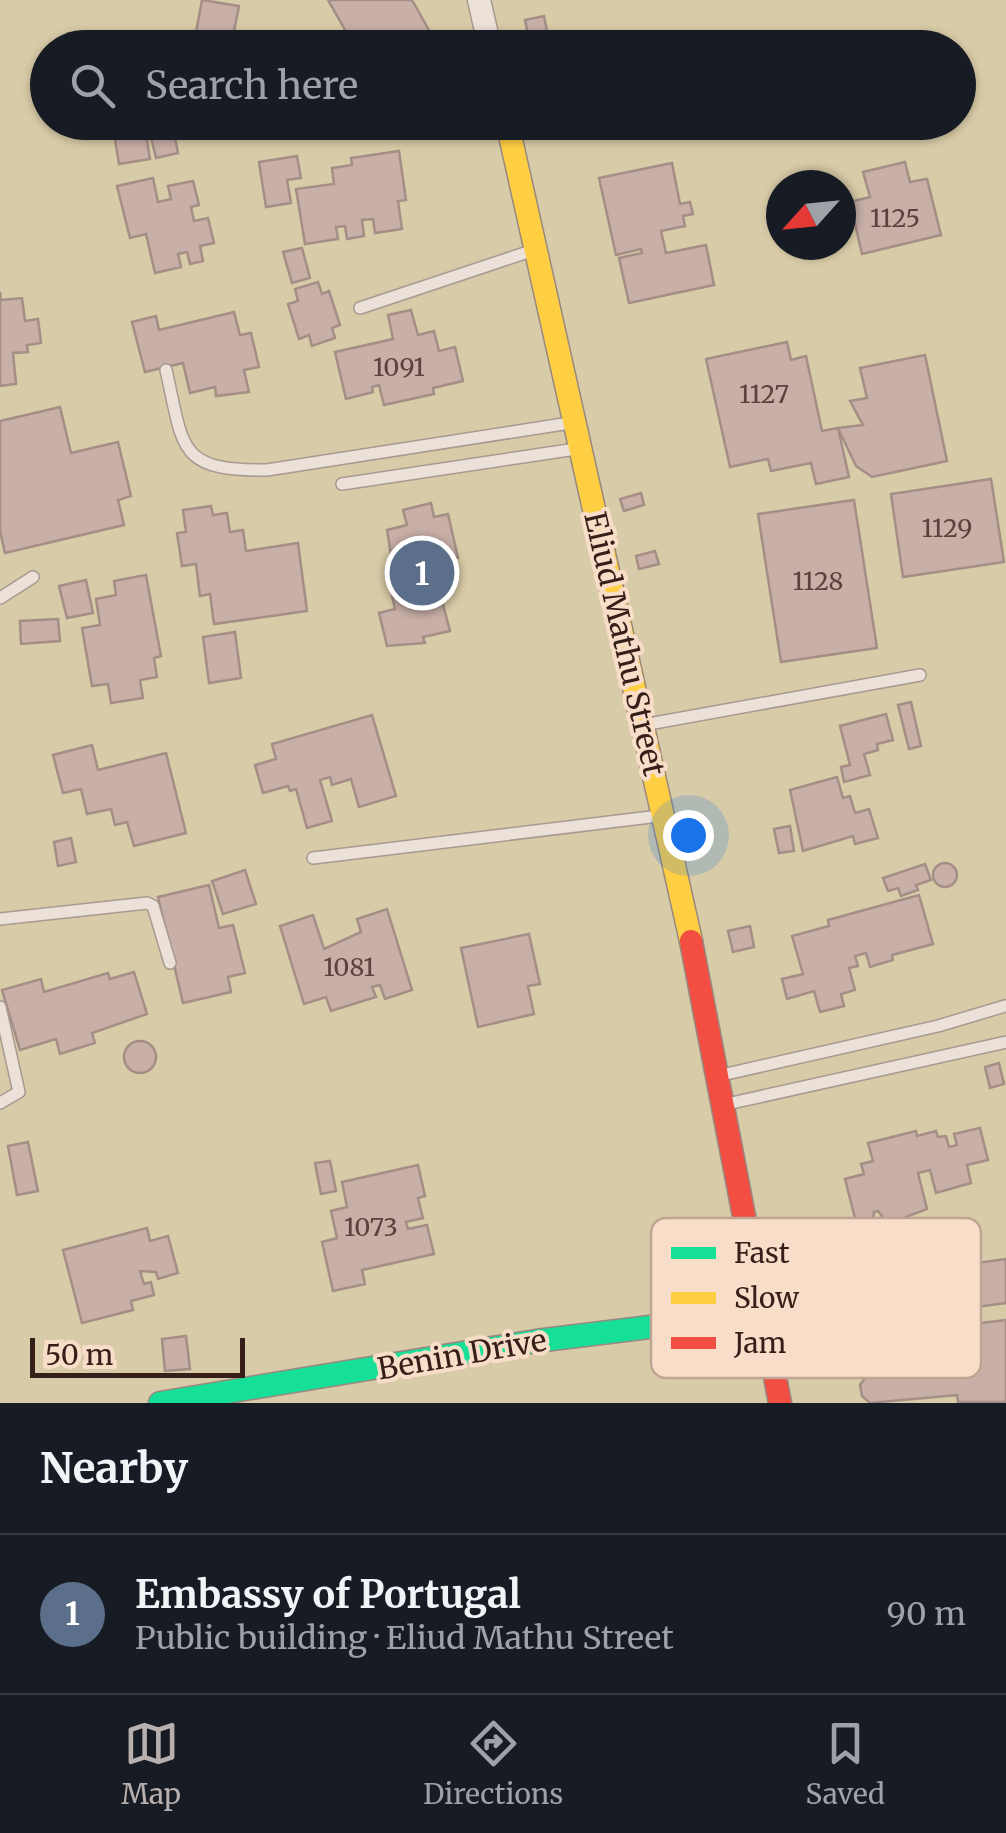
<!DOCTYPE html>
<meta charset="utf-8">
<style>
:root{--surface:#171b24;--page:#242831;--text:#f1f3f6;--muted:#9ea1a6;--line:#363941;--accent:#b8b0ae}
body{margin:0;font-family:Merriweather,serif;background:var(--page);color:var(--text)}
.compass{position:absolute;left:766px;top:170px;width:90px;height:90px;border-radius:50%;background:var(--surface);box-shadow:0 2px 8px #0004;rotate:243deg}
.scale{position:absolute;left:30px;bottom:25px;width:215px;box-sizing:border-box;padding-left:10px;border:5px solid #361f19;border-top:0;font-size:28px;line-height:35px;white-space:nowrap;color:#361f19;-webkit-text-stroke:8px #f8dec9;paint-order:stroke}
.you{position:absolute;left:688px;top:835px;width:35px;height:35px;margin:-25px;border:8px solid #fff;border-radius:50%;background:#1a73e8;box-shadow:0 0 0 15px #1a73e833}
.badge{display:grid;place-items:center;width:65px;height:65px;border-radius:50%;background:var(--accent);color:#fff;font-size:32px;font-weight:700}
.pin{position:absolute;translate:-50% -50%;border:5px solid #fff;box-shadow:0 2px 10px #0006}
.list{margin:0;padding:0;list-style:none}
h2{display:flex;justify-content:space-between;align-items:center;height:130px;margin:0;padding:0 40px;font-size:42px}
h2 small{font-size:32px;font-weight:400;color:var(--muted)}
.list li{display:grid;grid-template-columns:65px 1fr auto;gap:30px;align-items:center;box-sizing:border-box;height:160px;padding:0 40px;border-top:2px solid var(--line)}
.list b{display:block;font-size:38px;white-space:nowrap}
.list p{margin:0;font-size:32px;white-space:nowrap;color:var(--muted)}
.list em{font-size:32px;font-style:normal;color:var(--muted)}
.icon{flex:none;width:55px;height:55px;fill:none;stroke:currentColor;stroke-width:2;stroke-linecap:round;stroke-linejoin:round}
.map{position:relative;flex:none;width:1006px;height:1403px;overflow:hidden}
.search{position:absolute;background:var(--surface);box-shadow:0 2px 8px #0004;left:30px;right:30px;top:30px;height:110px;display:flex;align-items:center;gap:25px;box-sizing:border-box;padding:0 35px;border-radius:55px;color:var(--muted);font-size:38px}
.sheet{height:290px;background:var(--surface)}
nav{display:flex;justify-content:space-around;align-items:center;box-sizing:border-box;height:140px;border-top:2px solid var(--line);background:var(--surface);font-size:28px;color:var(--muted)}
nav a{display:grid;justify-items:center;gap:5px}
nav .on{color:var(--accent)}
.map>svg:first-child{display:block}
</style>
<div class="map">
<svg width="1006" height="1403" viewBox="0 0 1006 1403">
<rect width="100%" height="100%" fill="#e4d3c6"/>
<path fill="#d8cba7" fill-rule="evenodd" d="M0,0h1006v1403h-1006zM48,48h910v74h-910zM781,185h60v60h-60z"/>
<g fill="#c8afa7" stroke="#a48e86" stroke-width="2.5">
<polygon points="202,0 239,6 233,36 252,40 251,48 174,48 176,39 194,43"/>
<polygon points="328,0 412,0 430,32 403,48 343,48 352,42"/>
<polygon points="544,16 548,36 529,40 525,20"/>
<polygon points="144,122 150,159 119,164 113,127"/>
<polygon points="324,122 348,122 350,132 327,136"/>
<polygon points="173,128 178,153 156,158 150,133"/>
<polygon points="399,151 406,200 398,201 402,229 375,233 373,219 362,220 364,236 347,239 345,226 336,227 338,239 305,244 296,189 334,184 332,168 352,165 351,158"/>
<polygon points="297,156 301,178 287,180 291,203 266,207 259,162"/>
<polygon points="905,162 910,182 927,179 941,235 862,254 850,202 870,197 863,172"/>
<polygon points="672,163 680,204 690,202 693,214 683,216 685,226 661,231 666,253 706,245 714,285 629,303 619,258 642,253 641,249 616,255 599,178"/>
<polygon points="153,178 158,202 171,199 168,186 193,181 199,205 191,207 194,221 208,218 214,243 200,246 203,261 190,264 187,252 178,254 181,267 155,273 146,234 130,238 117,186"/>
<polygon points="302,248 310,278 292,283 283,252"/>
<polygon points="318,282 322,294 329,291 340,325 332,328 335,338 312,346 309,335 299,339 288,304 298,301 295,289"/>
<polygon points="0,292 1,300 22,298 25,321 38,319 41,343 27,345 28,352 13,353 16,384 0,386"/>
<polygon points="411,310 418,335 434,331 439,351 455,347 463,381 433,388 434,394 384,405 379,385 372,387 373,392 346,399 335,352 393,339 388,315"/>
<polygon points="234,312 240,335 251,333 259,367 244,370 249,392 216,396 215,387 190,393 183,363 145,372 132,322 156,316 159,330"/>
<polygon points="787,342 791,360 806,356 822,431 838,428 849,477 816,484 811,463 771,471 768,459 730,467 706,359"/>
<polygon points="925,355 947,461 872,477 856,466 838,428 863,425 850,401 867,398 860,368"/>
<polygon points="60,407 71,453 118,442 131,496 118,500 124,525 5,553 0,531 0,421"/>
<polygon points="991,479 1004,562 903,577 891,494"/>
<polygon points="641,493 644,505 624,511 620,499"/>
<polygon points="854,500 877,648 781,662 758,514"/>
<polygon points="431,503 434,517 448,514 458,558 448,561 455,588 408,600 410,608 442,601 450,631 423,637 425,643 387,646 379,613 395,609 390,587 396,586 387,530 407,525 403,510"/>
<polygon points="211,506 213,515 227,513 230,532 243,530 246,551 298,543 307,611 214,624 210,594 200,596 196,564 182,566 177,533 186,532 183,510"/>
<polygon points="655,551 659,564 639,569 636,556"/>
<polygon points="146,575 161,656 154,658 157,677 140,680 143,698 111,703 108,684 92,686 82,628 100,625 96,599 116,595 114,581"/>
<polygon points="86,580 93,613 67,618 59,586"/>
<polygon points="58,619 60,641 21,644 20,621"/>
<polygon points="235,632 241,678 209,683 203,637"/>
<polygon points="911,702 921,746 909,749 898,705"/>
<polygon points="886,714 893,740 877,744 878,750 864,754 870,775 844,782 841,767 850,765 840,726"/>
<polygon points="372,715 396,796 359,807 351,779 332,785 330,777 320,780 332,821 307,828 296,789 290,791 288,786 263,793 255,765 276,759 272,744"/>
<polygon points="92,745 98,770 166,753 186,833 134,846 127,822 115,825 111,809 87,814 81,789 63,793 53,755"/>
<polygon points="837,777 843,798 850,796 855,813 869,809 878,838 855,844 853,836 803,851 790,790"/>
<polygon points="790,826 794,851 779,853 774,829"/>
<polygon points="71,838 76,862 58,866 54,842"/>
<circle cx="945" cy="875" r="12"/>
<polygon points="925,864 931,880 916,885 918,890 901,896 898,888 888,891 883,878"/>
<polygon points="245,870 256,904 223,914 212,881"/>
<polygon points="209,885 219,928 233,925 245,973 228,977 231,992 183,1003 158,897"/>
<polygon points="919,895 933,944 892,955 893,960 870,967 866,953 855,956 858,966 849,968 855,990 841,994 844,1006 820,1012 814,991 787,999 782,979 803,974 792,936 829,926 828,920"/>
<polygon points="387,909 412,990 385,999 380,985 372,987 376,997 331,1011 326,997 304,1004 280,926 313,915 324,949 361,932 357,919"/>
<polygon points="750,926 754,947 733,952 728,931"/>
<polygon points="529,934 540,984 528,986 534,1014 478,1027 461,948"/>
<polygon points="134,972 147,1014 92,1033 95,1043 60,1054 56,1039 20,1050 2,990 41,979 44,992 108,973 110,979"/>
<circle cx="140" cy="1057" r="16"/>
<polygon points="999,1063 1004,1084 990,1088 985,1067"/>
<polygon points="980,1128 988,1160 967,1165 971,1183 936,1193 930,1170 918,1173 927,1209 888,1224 878,1211 874,1212 872,1227 858,1230 845,1179 864,1174 861,1164 873,1161 868,1143 916,1131 917,1136 936,1131 938,1137 946,1136 949,1147 957,1145 954,1134"/>
<polygon points="28,1142 38,1191 17,1195 8,1146"/>
<polygon points="330,1161 336,1191 321,1194 315,1163"/>
<polygon points="418,1165 425,1196 418,1198 423,1218 406,1222 408,1229 427,1225 434,1254 362,1270 365,1284 333,1291 322,1242 337,1238 331,1211 347,1207 342,1182"/>
<polygon points="147,1228 150,1241 168,1236 178,1273 158,1279 156,1272 140,1271 144,1284 151,1282 154,1295 131,1301 133,1310 82,1323 63,1250"/>
<polygon points="1006,1259 1006,1303 968,1308 962,1265"/>
<polygon points="1006,1320 1006,1402 958,1402 957,1395 870,1403 862,1396 860,1385 870,1371 946,1327"/>
<polygon points="186,1336 190,1369 165,1371 162,1339"/>
</g>
<g fill="none" stroke-linecap="round" stroke-linejoin="round">
<g stroke="#a89991" stroke-width="14">
<g id="lane">
<polyline points="360,308 531,251"/>
<path d="M166,370c18,79 11,101 101,100l303,-47"/>
<polyline points="342,484 576,449"/>
<polyline points="0,598 33,577"/>
<polyline points="643,725 920,675"/>
<polyline points="313,858 659,816"/>
<polyline points="0,919 147,903 153,906 170,963"/>
<polyline points="0,1007 19,1092 0,1103"/>
<polyline points="722,1075 938,1026 1005,1006"/>
<polyline points="727,1104 1006,1042"/>
</g>
</g>
<g stroke="#a89991" stroke-width="25">
<polyline id="street" points="479,0 490,48"/>
</g>
<g stroke="#988880" stroke-width="25">
<polyline id="fast" points="160,1403 536,1341 764,1313"/>
</g>
<g stroke="#988880" stroke-width="25">
<polyline id="slow" points="507,122 691,941"/>
</g>
<g stroke="#988880" stroke-width="25">
<polyline id="jam" points="691,941 780,1403"/>
</g>
<use href="#lane" stroke="#ebe1d9" stroke-width="11"/>
<use href="#street" stroke="#ebe1d9" stroke-width="22"/>
<use href="#fast" stroke="#16e098" stroke-width="22"/>
<use href="#slow" stroke="#ffcf43" stroke-width="22"/>
<use href="#jam" stroke="#f24e42" stroke-width="22"/>
</g>
<g text-anchor="middle" stroke-width="8" stroke-linejoin="round" paint-order="stroke">
<g font-size="25" fill="#5a433c">
<text x="895" y="227">1125</text>
<text x="399" y="376">1091</text>
<text x="764" y="403">1127</text>
<text x="947" y="537">1129</text>
<text x="818" y="590">1128</text>
<text x="349" y="976">1081</text>
<text x="371" y="1236">1073</text>
</g>
<g font-size="30" fill="#361f19" stroke="#f8dec9">
<text transform="translate(624 644) rotate(77)" y="10">Eliud Mathu Street</text>
<text transform="translate(462 1355) rotate(-10)" y="10">Benin Drive</text>
</g>
</g>
<rect x="651" y="1218" width="330" height="160" rx="15" fill="#f8dec9" stroke="#bea594" stroke-width="2.5"/>
<rect x="671" y="1247" width="45" height="12" fill="#16e098"/>
<rect x="671" y="1292" width="45" height="12" fill="#ffcf43"/>
<rect x="671" y="1337" width="45" height="12" fill="#f24e42"/>
<g font-size="28" fill="#361f19">
<text x="734" y="1263">Fast</text>
<text x="734" y="1308">Slow</text>
<text x="734" y="1353">Jam</text>
</g>
</svg>
<svg class="compass" viewBox="-18 -18 36 36"><path d="M0-13l5 13h-10z" fill="#e53935"/><path d="M0 13l5-13h-10z" fill="#9ea1a6"/></svg>
<div class="scale">50 m</div>
<div class="you"></div>
<div class="pin badge" style="left:422px;top:573px;background:#5c6f8a">1</div>
<div class="search"><svg class="icon" aria-label="search" viewBox="0 0 24 24"><circle cx="10" cy="10" r="6"/><path d="M15 15l6 6"/></svg>Search here</div>
</div>
<section class="sheet">
<h2>Nearby<small></small></h2>
<ul class="list">
<li><span class="badge" style="background:#5c6f8a">1</span><div><b>Embassy of Portugal</b><p>Public building · Eliud Mathu Street</p></div><em>90 m</em></li>
</ul>
</section>
<nav>
<a class="on"><svg class="icon" aria-label="map" viewBox="0 0 24 24"><path d="M3 6l6-2 6 2 6-2v14l-6 2-6-2-6 2zM9 4v14M15 6v14"/></svg>Map</a>
<a><svg class="icon" aria-label="directions" viewBox="0 0 24 24"><path d="M12 3l9 9-9 9-9-9zM9 14v-3h6M13 9l2 2-2 2"/></svg>Directions</a>
<a><svg class="icon" aria-label="saved" viewBox="0 0 24 24"><path d="M7 4h10v16l-5-4-5 4z"/></svg>Saved</a>
</nav>
